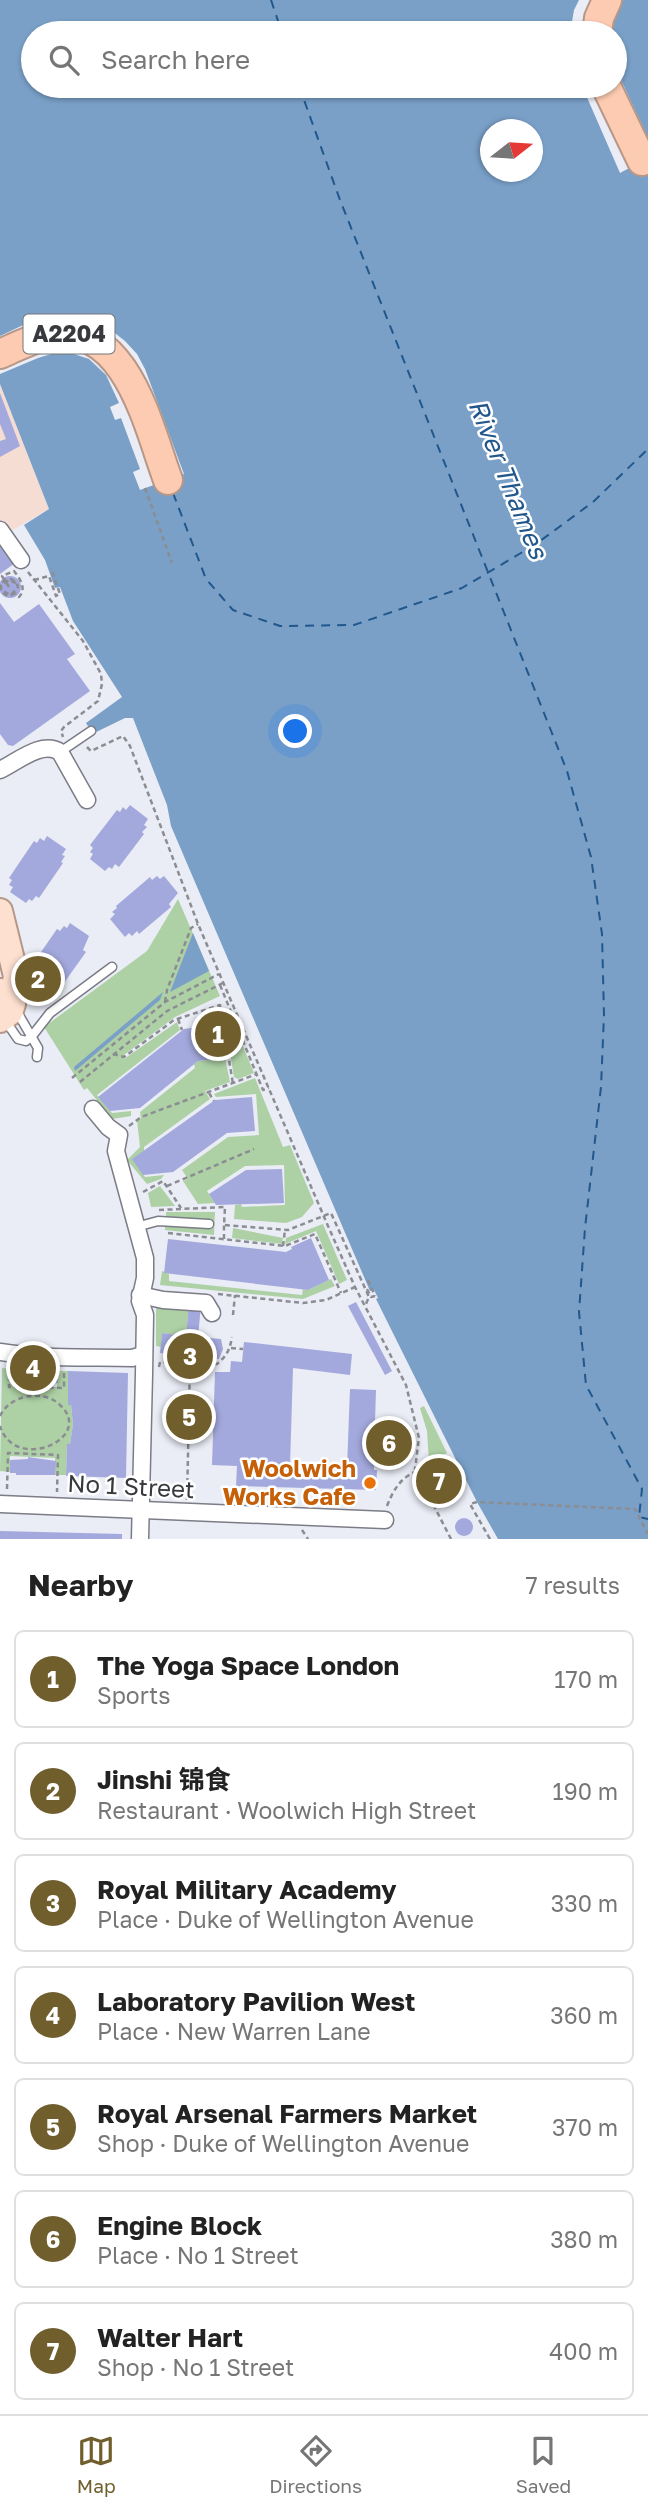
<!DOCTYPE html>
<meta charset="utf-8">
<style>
:root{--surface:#fff;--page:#f6f6f6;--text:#222;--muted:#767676;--line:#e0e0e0;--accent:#705e2c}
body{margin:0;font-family:"Golos Text","Noto Sans SC",sans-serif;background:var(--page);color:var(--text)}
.compass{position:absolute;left:480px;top:119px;width:63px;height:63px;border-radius:50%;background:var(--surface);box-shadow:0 2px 5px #0004;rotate:73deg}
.you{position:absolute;left:296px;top:732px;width:24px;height:24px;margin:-18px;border:5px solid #fff;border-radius:50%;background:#1a73e8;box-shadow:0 0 0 10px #1a73e833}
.badge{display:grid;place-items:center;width:46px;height:46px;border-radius:50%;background:var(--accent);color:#fff;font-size:23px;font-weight:700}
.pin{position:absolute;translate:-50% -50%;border:4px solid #fff;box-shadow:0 2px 7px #0006}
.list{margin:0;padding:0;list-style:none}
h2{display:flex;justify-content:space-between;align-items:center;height:91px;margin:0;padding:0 28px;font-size:30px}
h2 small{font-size:23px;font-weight:400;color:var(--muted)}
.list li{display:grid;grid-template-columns:46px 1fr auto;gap:21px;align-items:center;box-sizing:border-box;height:98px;margin:0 14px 14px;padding:0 14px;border:2px solid var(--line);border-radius:10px}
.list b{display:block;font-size:26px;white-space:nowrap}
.list p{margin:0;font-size:23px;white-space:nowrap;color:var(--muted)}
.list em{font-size:23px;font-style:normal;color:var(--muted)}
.icon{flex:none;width:38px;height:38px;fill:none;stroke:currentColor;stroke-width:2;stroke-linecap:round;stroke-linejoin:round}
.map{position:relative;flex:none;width:648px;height:1539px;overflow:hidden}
.search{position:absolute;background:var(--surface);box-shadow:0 2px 5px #0004;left:21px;right:21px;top:21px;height:77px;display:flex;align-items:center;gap:18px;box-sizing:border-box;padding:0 24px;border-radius:38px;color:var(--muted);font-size:26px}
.sheet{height:875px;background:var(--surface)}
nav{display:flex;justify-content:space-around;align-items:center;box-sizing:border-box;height:98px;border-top:2px solid var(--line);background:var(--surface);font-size:19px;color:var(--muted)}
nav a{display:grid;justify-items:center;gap:4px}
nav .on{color:var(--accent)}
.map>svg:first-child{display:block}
</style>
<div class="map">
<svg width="648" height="1539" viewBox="0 0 648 1539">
<rect width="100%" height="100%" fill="#eaecf6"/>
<polygon fill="#f5ddd3" points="0,384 49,509 11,531 0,520"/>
<g fill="#add1a5">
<polygon points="178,899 220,996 175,1017 124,1055 124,1059 177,1022 180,1030 97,1095 112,1113 131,1111 131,1116 112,1119 87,1088 84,1090 44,1027 147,951"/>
<polygon points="230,1015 254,1073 238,1079 234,1077 224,1017"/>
<polygon points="225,1058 230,1082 205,1091 210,1099 144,1147 144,1151 133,1159 145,1177 164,1175 161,1179 147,1184 127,1160 140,1147 137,1120 141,1119 140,1112 195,1068 194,1064 198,1061"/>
<polygon points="255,1078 283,1147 290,1145 314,1203 302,1217 286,1223 234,1219 235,1205 241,1204 242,1207 285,1205 284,1165 245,1166 207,1191 215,1203 198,1204 183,1181 188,1179 182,1170 228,1137 259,1135 256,1094 216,1097 214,1094"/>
<polygon points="160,1186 175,1206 151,1207 148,1193"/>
<polygon points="166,1212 215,1212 214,1235 165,1230 165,1226 208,1228 209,1220 166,1217"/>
<polygon points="323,1224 347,1280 339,1284 316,1231 285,1244 286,1238"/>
<polygon points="233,1228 283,1238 282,1244 232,1238"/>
<polygon points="162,1271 169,1274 169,1281 302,1295 303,1289 308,1290 331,1279 335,1286 303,1299 160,1285"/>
<polygon points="189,1305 186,1336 162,1333 161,1347 156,1346 156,1306 170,1309"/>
<polygon points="2,1368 12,1369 12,1386 57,1387 58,1371 68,1371 68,1404 71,1405 73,1424 70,1444 67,1445 66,1475 55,1475 55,1458 10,1456 10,1472 0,1471"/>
<polygon points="424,1406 447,1453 429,1462 427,1431 420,1408"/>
</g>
<g fill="#7aa0c8" fill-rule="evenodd">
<path d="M0,0h648v1539h-150l-21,-37 -101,-203 2,-1 -4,-8 -4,1 -199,-465 -4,-21 -34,-87h-8l-37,18 3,-5 -5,-8 36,-26 -49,-76 -13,-34 -5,1 -10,-28 -21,-35 25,-16 -49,-125zM33,33h582v53h-582zM490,130h42v42h-42z"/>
<polygon points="193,933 209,971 170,992"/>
<polygon points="163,992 160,1000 75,1071 74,1067"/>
</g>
<g fill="#eaecf6">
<polygon points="579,0 622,0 615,10 607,33 570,33 574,10"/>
<polygon points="615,67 648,138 648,158 620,173 582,86 615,86"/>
<polygon points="57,314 94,322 111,330 125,341 137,354 145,369 184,474 140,490 133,472 140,469 121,418 115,420 110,407 119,403 106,375 89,359 74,354 58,352 38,358 0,374 0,336 38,318"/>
</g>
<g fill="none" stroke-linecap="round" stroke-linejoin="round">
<g stroke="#22578c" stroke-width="2" stroke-dasharray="9 7" stroke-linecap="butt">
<polyline points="271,0 282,33"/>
<polyline points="299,86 340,200 567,771 591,857 602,934 604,1015 601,1087 585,1228 579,1312 586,1385 642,1489 639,1517 648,1519"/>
<polyline points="173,493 206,579 233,610 280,626 354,625 462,588 536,544 593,502 648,449"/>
</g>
</g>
<g fill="#a3a9dc">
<polygon points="0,393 20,446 0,457 0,441 6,439 0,424"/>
<polygon points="0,542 15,563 0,574"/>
<circle cx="10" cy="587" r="11"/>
<polygon points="0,603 14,622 39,604 75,654 67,659 90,691 13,746 8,745 0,734"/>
<polygon points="130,805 148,819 144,825 147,827 142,832 144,834 119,867 115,864 112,869 109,867 105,871 90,859 93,854 90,852 93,848 90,845 117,810 120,812 123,807 126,810"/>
<polygon points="47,836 66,849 62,855 65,856 61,862 63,863 39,898 36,896 32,901 29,899 26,903 10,892 13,887 9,885 12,880 9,878 34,841 37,843 40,838 44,841"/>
<polygon points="157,876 160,879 164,876 178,893 169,904 171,907 139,934 137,931 132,936 129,933 125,937 110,919 115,914 112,912 117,908 116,906 150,877 152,880"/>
<polygon points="70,923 89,936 83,950 86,952 61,987 59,985 55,990 52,988 49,993 30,979 33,974 30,972 34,967 32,965 57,929 60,931 64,926 67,928"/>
<polygon points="220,1024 225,1058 198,1061 140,1108 110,1111 98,1097 184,1029"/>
<polygon points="252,1097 255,1131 227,1133 173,1172 143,1175 132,1159 215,1100"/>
<polygon points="282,1169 284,1203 216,1205 209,1194 246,1170"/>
<polygon points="311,1238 329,1280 308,1290 164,1273 168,1239 286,1252 292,1249 291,1247"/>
<polygon points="356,1302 392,1371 385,1375 348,1306"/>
<polygon points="189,1304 201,1305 198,1337 221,1339 223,1349 219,1359 160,1353 162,1333 186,1336"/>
<polygon points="244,1342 352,1354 350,1375 293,1368 290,1466 347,1468 350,1389 376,1390 374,1454 374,1470 377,1470 376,1490 236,1486 237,1466 212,1465 215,1372 230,1372 231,1361 242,1362"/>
<polygon points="18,1367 58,1370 58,1383 30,1386 30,1384 12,1382 12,1369"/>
<polygon points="68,1371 128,1373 126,1478 66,1476 67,1444 70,1444 73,1424 71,1405 68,1405"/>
<polygon points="28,1457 56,1461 55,1475 16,1475 16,1473 10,1473 10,1460 28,1459"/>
<circle cx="438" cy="1481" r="9"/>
<circle cx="464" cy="1527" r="9"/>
<polygon points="0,1531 122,1534 122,1539 0,1539"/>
</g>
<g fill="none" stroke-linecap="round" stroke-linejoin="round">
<g stroke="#7b7c85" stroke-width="11">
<g id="lane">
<polyline points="60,752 91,731"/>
<polyline points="16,1010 38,1048 37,1057"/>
<polyline points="5,1020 18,1039 26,1041 32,1036"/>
<polyline points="32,1036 50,1013 112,967"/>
<polyline points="136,1227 158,1221 209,1224"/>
</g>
</g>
<g stroke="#7b7c85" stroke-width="19">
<g id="street">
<polyline points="0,530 21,560"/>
<path d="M0,770c17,-8 42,-30 60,-18l27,48"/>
<polyline points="93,1109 108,1127 119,1135 116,1151 145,1258 145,1278 140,1301 145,1315 144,1374 140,1539"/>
<polyline points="140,1295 163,1300 206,1303 212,1313"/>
<path d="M0,1352c43,7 88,5 132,6l11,-3"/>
<polyline points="0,1504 385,1520"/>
</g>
</g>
<g stroke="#b79888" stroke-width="28">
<g id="primary">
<polyline points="0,911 16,976 12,1000"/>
<polyline points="0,1020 10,1013 13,1004 10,996 1,991"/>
</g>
</g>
<g stroke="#b79888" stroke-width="32">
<g id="highway">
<polyline points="597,33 599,18 607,0"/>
<polyline points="606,86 642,161"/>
<path d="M0,354c16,-7 33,-16 50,-19 77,-14 98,92 118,145"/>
</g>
</g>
<g stroke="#8b8d93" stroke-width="2.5" stroke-dasharray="5 3.5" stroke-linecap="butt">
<polyline points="145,488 172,563"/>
<polyline points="28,572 83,641 101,674 102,684 98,701 64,727 61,731 63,737"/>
<polyline points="34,580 49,576 56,596 60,594 51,568"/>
<path d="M9,587l-7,-11 12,-5c6,8 13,17 5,26l-4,-4"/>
<path d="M15,593l-5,3c-6,-1 -9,-4 -10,-10 4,-10 15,-9 18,1l-7,8 -10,-5v-5l8,-5 7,3"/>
<polyline points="87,747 91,751 123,736 130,746 198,924 328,1226 355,1287 406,1385 419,1438 415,1469 451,1539"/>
<polyline points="220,985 263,1090 269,1088"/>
<polyline points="165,1002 167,990 191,928 198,924"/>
<polyline points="178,1019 182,1030"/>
<polyline points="113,1054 124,1057 174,1020 220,1005 233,1084"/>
<polyline points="72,1078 165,1002 219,974"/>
<polyline points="80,1082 167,1011 223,983"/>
<polyline points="209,1093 214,1101"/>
<polyline points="129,1126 141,1117 257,1074"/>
<polyline points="167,1186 254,1149"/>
<polyline points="143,1192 163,1181 181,1208"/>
<polyline points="159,1210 225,1207 224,1225 288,1230 331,1213 369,1297 365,1306"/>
<polyline points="168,1233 285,1246 315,1234 341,1293"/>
<polyline points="224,1239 224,1225"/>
<polyline points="283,1246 285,1230"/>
<polyline points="368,1280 375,1296"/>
<polyline points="367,1289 371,1297 375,1296"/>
<polyline points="218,1294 303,1303 326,1300 355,1287"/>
<polyline points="233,1315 235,1295"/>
<polyline points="231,1348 243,1349"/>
<polyline points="9,1367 9,1387 64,1388 64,1372"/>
<path d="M159,1367l1,-5 57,2c10,-8 13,-15 15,-27"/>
<path d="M0,1416c5,-10 13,-16 25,-19 12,-3 26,-1 35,8 36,33 -45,69 -60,21"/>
<polyline points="7,1489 8,1453 58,1455 57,1492"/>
<polyline points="187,1500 190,1363"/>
<path d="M387,1506c14,-36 28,-33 59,-46"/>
<polyline points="302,1530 308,1539"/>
<polyline points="490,1539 470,1504 477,1502 635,1509 648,1534"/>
</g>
<use href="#lane" stroke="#fff" stroke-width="8"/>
<use href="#street" stroke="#fff" stroke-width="16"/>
<use href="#primary" stroke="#fde0d0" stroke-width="24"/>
<use href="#highway" stroke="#fccbb1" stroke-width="28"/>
</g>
<circle fill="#e8710a" stroke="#fff" stroke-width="2.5" cx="370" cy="1483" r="7"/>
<g text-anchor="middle" stroke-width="5" stroke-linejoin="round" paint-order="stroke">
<rect fill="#fff" stroke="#747477" stroke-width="2" x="23.5" y="314.5" width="91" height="39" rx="5"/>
<g font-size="23" font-weight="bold" fill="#38393d">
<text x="69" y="342">A2204</text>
</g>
<g font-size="24" font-weight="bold" fill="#c56008" stroke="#fff" text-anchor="end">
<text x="356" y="1477">Woolwich<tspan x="356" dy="28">Works Cafe</tspan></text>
</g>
<g font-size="24" fill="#38393d" stroke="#fff">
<text transform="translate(131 1487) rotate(3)" y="8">No 1 Street</text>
</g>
<g font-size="26" font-style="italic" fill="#22578c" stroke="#fff">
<text transform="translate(508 479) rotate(68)" y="9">River Thames</text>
</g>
</g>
</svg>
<svg class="compass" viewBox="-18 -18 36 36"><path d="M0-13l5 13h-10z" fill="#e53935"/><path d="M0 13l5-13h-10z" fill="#767676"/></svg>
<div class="you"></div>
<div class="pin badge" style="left:218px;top:1034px">1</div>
<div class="pin badge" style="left:38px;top:979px">2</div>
<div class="pin badge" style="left:190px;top:1356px">3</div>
<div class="pin badge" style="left:33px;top:1368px">4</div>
<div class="pin badge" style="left:189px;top:1417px">5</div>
<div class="pin badge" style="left:389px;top:1443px">6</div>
<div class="pin badge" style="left:439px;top:1481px">7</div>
<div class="search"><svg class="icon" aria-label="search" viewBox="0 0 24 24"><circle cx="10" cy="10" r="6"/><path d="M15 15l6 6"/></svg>Search here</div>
</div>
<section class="sheet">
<h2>Nearby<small>7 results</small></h2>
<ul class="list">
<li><span class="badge">1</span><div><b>The Yoga Space London</b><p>Sports</p></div><em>170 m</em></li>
<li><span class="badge">2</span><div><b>Jinshi 锦食</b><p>Restaurant · Woolwich High Street</p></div><em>190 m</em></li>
<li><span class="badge">3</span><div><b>Royal Military Academy</b><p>Place · Duke of Wellington Avenue</p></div><em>330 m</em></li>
<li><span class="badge">4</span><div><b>Laboratory Pavilion West</b><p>Place · New Warren Lane</p></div><em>360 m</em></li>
<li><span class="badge">5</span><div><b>Royal Arsenal Farmers Market</b><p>Shop · Duke of Wellington Avenue</p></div><em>370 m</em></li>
<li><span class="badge">6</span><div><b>Engine Block</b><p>Place · No 1 Street</p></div><em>380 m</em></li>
<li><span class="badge">7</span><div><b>Walter Hart</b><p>Shop · No 1 Street</p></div><em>400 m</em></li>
</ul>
</section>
<nav>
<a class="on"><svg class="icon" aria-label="map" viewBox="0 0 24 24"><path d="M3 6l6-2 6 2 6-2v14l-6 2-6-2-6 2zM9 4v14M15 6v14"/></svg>Map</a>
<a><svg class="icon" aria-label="directions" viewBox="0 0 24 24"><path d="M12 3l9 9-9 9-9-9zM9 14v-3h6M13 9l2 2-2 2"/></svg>Directions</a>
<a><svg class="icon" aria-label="saved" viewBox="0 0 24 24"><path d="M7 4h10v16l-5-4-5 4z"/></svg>Saved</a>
</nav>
